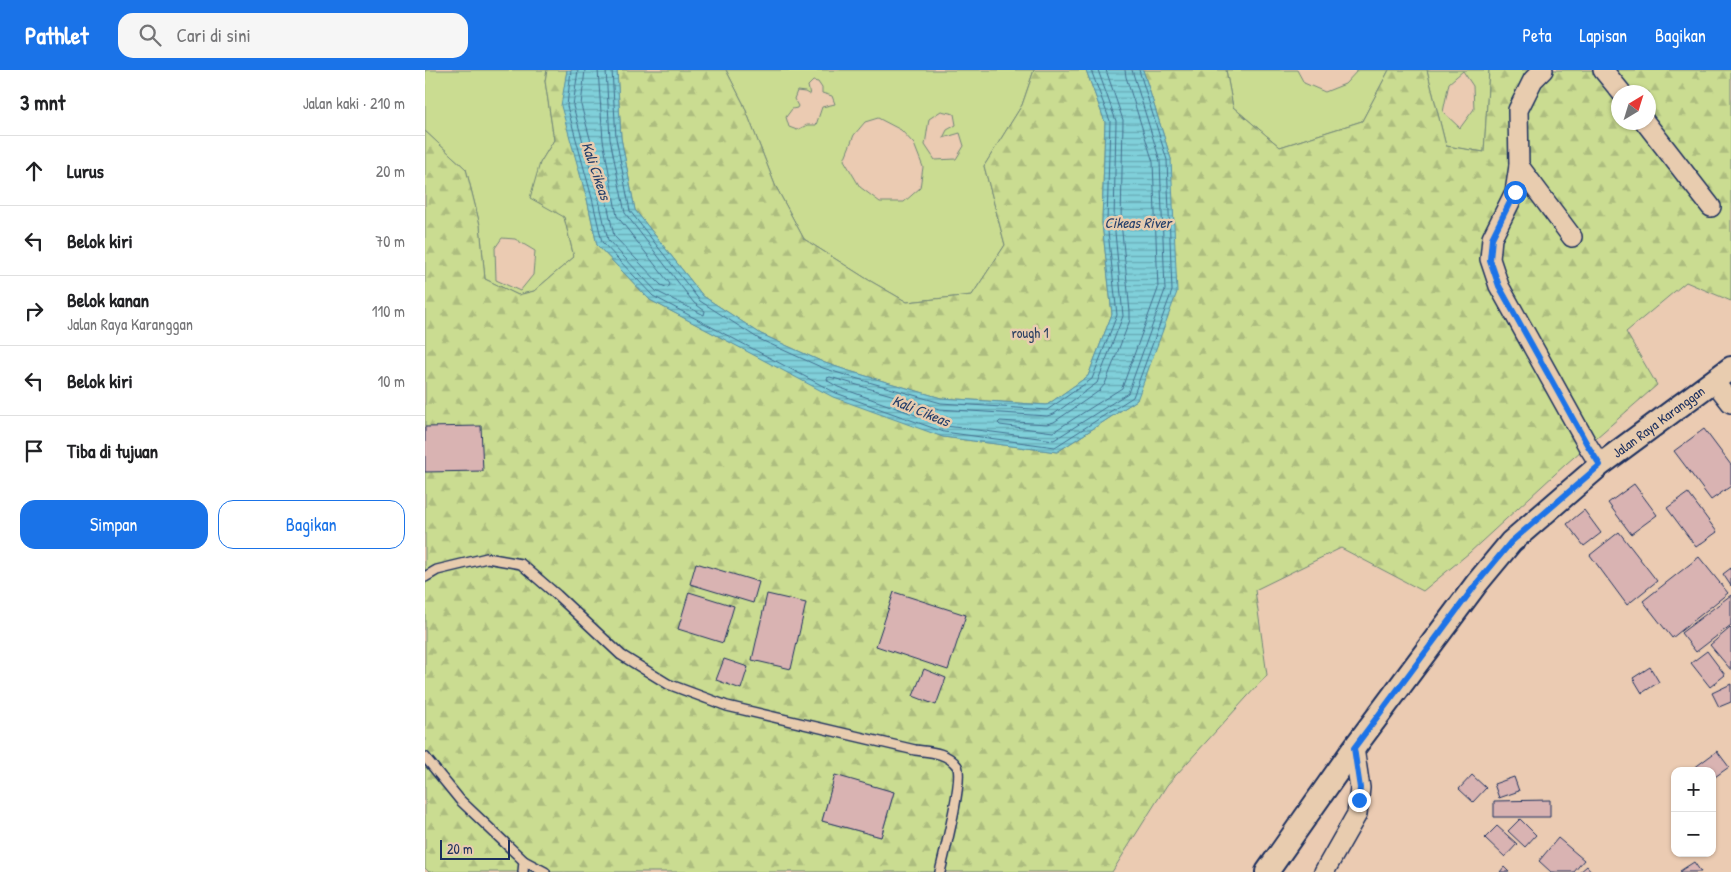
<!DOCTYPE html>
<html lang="id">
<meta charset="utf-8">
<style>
:root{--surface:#fff;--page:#f6f6f6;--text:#202124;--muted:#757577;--line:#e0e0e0;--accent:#1a73e8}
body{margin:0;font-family:"Patrick Hand",sans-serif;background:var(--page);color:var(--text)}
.controls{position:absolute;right:15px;bottom:15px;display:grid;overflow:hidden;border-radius:10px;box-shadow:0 1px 4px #0004}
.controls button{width:45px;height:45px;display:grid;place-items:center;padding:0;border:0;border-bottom:1px solid var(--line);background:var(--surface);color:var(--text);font:25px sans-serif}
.compass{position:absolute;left:1186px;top:15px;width:45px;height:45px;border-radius:50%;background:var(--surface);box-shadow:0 1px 4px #0004;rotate:38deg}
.scale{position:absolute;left:15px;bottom:12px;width:70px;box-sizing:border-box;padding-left:5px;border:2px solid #1b2f5e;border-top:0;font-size:14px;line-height:18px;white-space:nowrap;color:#1b2f5e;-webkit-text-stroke:4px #e8ccaf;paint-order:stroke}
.stop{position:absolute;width:15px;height:15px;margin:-11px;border:4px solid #1a73e8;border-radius:50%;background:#fff}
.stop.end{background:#1a73e8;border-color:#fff;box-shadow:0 1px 5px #0008}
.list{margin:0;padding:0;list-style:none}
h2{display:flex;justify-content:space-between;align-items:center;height:65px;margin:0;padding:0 20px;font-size:21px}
h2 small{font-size:16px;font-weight:400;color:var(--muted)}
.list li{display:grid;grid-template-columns:32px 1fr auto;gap:15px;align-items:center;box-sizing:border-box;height:70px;padding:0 20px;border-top:1px solid var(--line)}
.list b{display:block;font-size:19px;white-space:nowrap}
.list p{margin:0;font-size:16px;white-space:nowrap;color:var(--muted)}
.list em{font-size:16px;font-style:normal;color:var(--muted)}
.actions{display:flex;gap:10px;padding:15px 20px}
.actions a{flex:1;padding:11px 0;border:1px solid var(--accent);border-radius:15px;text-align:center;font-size:18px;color:var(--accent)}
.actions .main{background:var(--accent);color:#fff}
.icon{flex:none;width:28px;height:28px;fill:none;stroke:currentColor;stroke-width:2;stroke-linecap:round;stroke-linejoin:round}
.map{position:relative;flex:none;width:1306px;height:802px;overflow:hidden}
header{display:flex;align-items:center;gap:30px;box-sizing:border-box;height:70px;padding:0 25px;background:var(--accent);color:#fff}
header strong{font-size:24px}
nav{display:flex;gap:28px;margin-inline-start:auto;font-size:18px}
.search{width:350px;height:45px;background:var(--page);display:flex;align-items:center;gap:12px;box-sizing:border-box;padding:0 18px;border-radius:15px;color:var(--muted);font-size:19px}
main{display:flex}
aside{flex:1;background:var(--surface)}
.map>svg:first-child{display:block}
</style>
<header>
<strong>Pathlet</strong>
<div class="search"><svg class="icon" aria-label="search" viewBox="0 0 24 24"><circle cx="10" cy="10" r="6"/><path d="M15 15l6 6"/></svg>Cari di sini</div>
<nav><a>Peta</a><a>Lapisan</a><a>Bagikan</a></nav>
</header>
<main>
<aside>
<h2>3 mnt<small>Jalan kaki · 210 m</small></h2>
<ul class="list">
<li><svg class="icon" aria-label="ahead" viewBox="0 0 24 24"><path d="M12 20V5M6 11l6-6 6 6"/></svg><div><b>Lurus</b></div><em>20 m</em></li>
<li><svg class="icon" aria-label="left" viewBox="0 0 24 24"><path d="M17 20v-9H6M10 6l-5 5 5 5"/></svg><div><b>Belok kiri</b></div><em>70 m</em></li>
<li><svg class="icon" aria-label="right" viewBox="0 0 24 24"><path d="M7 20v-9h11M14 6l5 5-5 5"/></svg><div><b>Belok kanan</b><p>Jalan Raya Karanggan</p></div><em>110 m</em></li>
<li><svg class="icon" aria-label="left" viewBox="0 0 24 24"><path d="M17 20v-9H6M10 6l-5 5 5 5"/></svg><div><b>Belok kiri</b></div><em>10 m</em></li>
<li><svg class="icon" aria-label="arrive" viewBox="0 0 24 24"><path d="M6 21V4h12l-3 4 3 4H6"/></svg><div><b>Tiba di tujuan</b></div></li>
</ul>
<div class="actions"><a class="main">Simpan</a><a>Bagikan</a></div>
</aside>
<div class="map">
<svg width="1306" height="802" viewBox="0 0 1306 802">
<defs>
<pattern id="forest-firs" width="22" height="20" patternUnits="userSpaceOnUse" patternTransform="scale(1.25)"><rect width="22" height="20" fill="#cadc91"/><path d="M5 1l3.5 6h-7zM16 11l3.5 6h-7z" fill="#adbd7f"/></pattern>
<pattern id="water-rules" width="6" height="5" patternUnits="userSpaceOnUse" patternTransform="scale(1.25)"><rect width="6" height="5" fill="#80d0da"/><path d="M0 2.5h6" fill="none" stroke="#68a9b4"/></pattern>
</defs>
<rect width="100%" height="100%" fill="#ebcbb2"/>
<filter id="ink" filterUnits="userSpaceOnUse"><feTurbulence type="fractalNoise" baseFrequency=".02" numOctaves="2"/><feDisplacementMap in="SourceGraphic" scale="10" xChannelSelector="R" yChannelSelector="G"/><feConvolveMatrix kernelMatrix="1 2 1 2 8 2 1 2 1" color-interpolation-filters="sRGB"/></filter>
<g filter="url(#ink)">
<g fill="#cadc91" stroke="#728678" fill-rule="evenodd">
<path d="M0,0h122l-2,11 9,59 -14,23 24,54 10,40 -40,34 -16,4 -33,-16 -5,-54 -14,-56 -41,-38zM77,168l13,1 20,12 -2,24 -13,16 -24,-11 -1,-32z"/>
<path d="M301,0h308l-12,35 -38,61 21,79 -33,50 -65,7 -40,-23 -63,-40 -29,-54 -32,-82zM388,11l5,1 4,6v5l10,3 3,8 -13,3 -6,18h-9l-10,5 -8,-3 -3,-10 6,-8 5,-1 1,-2 -4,-7 3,-8 8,1 5,3 -2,-9zM516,41l13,3 2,11 -9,5 -4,8 17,-5 4,13 -8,13 -21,1 -10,-15 4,-26zM453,48l23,12 13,14 9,23 -3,21 -16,14h-24l-20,-15 -16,-27 10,-25 11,-13z"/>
<polygon points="801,0 872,0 879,13 900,22 920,14 933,0 964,0 937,51 855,77 808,37"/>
<path d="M1002,0h62l-5,82 -38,-6zM1038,1l10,15 1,23 -14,19 -17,-16 6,-29z"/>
</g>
<g fill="url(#forest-firs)" stroke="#728678" fill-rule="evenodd">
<path d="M122,0h20l-5,36 25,93 10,46 53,55 158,83 135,54 114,15 80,-52 34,-241 -28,-89h83l7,37 47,40 82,-26 27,-51h38l19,76 38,6 5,-82h242v231l-45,-19 -60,50 31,53 -91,79 -97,89 -46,38 -82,-43 -86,42 12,85 -100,110 -55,87h-683l-4,-4v-737l41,38 14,56 5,54 33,16 16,-4 40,-34 -10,-40 -34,-19 10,-35 14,-23 -9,-59zM1194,22h30v30h-30zM410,706l59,16 -13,45 -59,-16z"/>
<polygon points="192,0 301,0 318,33 350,115 379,169 442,209 482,232 547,225 580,175 559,96 597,35 609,0 661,0 680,52 677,153 687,244 663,306 622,335 516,328 424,301 400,293 336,264 278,226 210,140 196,68"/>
</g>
<polygon fill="url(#water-rules)" stroke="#5890a8" points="142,0 192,0 196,68 210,140 278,226 336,264 400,293 424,301 516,328 622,335 663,306 687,244 677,153 680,52 661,0 718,0 746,89 752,222 712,330 632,382 518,367 408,327 225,230 172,175 162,129 136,36"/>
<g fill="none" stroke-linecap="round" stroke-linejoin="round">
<g stroke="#436f90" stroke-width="1">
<polyline points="146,0 142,36 167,128 177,172 228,226 411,323 519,362 630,377 708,327 747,221 742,90 714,0"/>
<polyline points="153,0 148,36 173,126 183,170 231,221 279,245 280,241 269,233 200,143 185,69 181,0"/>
<polyline points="160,0 156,35 180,124 189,166 236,215 243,218 245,214 192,146 178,70 173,0"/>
<polyline points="187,0 191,68 205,141 275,231 334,269 398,298 423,306 516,333 622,340 667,309 692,245 682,152 685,51 666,0"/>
<polyline points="673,0 691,51 689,152 698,246 672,313 629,344 622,346 514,339 405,307 402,308 403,311 413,317 521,356 629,370 703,323 740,220 735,91 707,0"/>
<polyline points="681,0 698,50 696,152 705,242 705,250 680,314 674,321 629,352 622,354 575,351 573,353 575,355 628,362 697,318 733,219 728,92 701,7 700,0"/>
</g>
</g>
<g fill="#d9b3b2" stroke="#1b2f5e">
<polygon points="56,356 58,401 0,402 0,357"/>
<polygon points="1279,359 1306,395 1306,416 1286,430 1249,381"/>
<polygon points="1209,414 1232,445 1206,464 1183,433"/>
<polygon points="1263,423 1292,462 1271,477 1242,438"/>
<polygon points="1159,440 1176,463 1159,476 1142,454"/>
<polygon points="1194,462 1232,511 1202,535 1165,485"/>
<polygon points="1274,487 1303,523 1247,568 1218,531"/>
<polygon points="271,493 334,512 328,533 265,514"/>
<polygon points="1306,498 1306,516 1298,504"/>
<polygon points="264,522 309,536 298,573 253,559"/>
<polygon points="469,522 541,545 523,600 451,576"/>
<polygon points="342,524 381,533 366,599 327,590"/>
<polygon points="1306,525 1306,555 1271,582 1256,563"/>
<polygon points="1305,558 1306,559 1306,600 1285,575"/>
<polygon points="1282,581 1300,605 1285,617 1266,593"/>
<polygon points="299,589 323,597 316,619 291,610"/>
<polygon points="1225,597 1234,612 1217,623 1208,608"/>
<polygon points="499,599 521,608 511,635 488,626"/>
<polygon points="1306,614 1306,632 1294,637 1287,623"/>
<polygon points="1292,681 1304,697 1287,709 1287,701 1265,701"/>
<polygon points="410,705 469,722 456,767 397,751"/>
<polygon points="1047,705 1061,718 1048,732 1034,719"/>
<polygon points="1089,707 1094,721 1074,728 1069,714"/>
<polygon points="1125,730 1125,747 1069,747 1069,731"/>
<polygon points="1095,749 1111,765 1100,777 1083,761"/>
<polygon points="1072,756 1092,774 1080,787 1060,768"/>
<polygon points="1133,768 1159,790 1149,802 1126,802 1114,791"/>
<polygon points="1269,792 1276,802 1256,802 1255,801"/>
<polygon points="1162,796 1167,802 1155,802"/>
<polygon points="1079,797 1084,802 1075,802"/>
</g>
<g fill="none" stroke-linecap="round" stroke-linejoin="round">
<g stroke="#1b2f5e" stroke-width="12">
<g id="service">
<path d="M0,507l12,-7 50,-12 34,6 36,31 64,60 47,29 59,22 188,44c15,2 32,2 42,16 7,11 -13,89 -17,106"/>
<polyline points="0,687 35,730 99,791 120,802"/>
<polyline points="98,802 99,791"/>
</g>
</g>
<g stroke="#1b2f5e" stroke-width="22">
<g id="minor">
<polyline points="1118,0 1108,10 1093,40 1094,96 1090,122 1067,168 1065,189 1074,216 1163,376 1175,395"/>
<polyline points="1178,0 1196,22"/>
<polyline points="1220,52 1286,137"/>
<polyline points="1094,96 1147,167"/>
<polyline points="1288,310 1306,333"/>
<polyline points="899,802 932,744 935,718 929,678"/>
</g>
</g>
<g stroke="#1b2f5e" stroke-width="26">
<g id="tertiary">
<path id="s1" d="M842,802l87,-124 123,-165 34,-41 89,-77 131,-97"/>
</g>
</g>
<use href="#service" stroke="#e8ccaf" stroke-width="9"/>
<use href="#minor" stroke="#e8ccaf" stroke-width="19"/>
<use href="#tertiary" stroke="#e8ccaf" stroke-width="22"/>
</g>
</g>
<g fill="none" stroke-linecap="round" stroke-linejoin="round" filter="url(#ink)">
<polyline stroke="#1a73e8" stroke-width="6" points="934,730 935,718 929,678 1052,513 1086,472 1175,395 1163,376 1074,216 1065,190 1067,168 1090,122"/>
</g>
<g text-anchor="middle" stroke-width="5" stroke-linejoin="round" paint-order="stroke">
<g font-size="14" fill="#2c4063" stroke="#e8ccaf">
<text x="605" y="268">rough 1</text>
</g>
<g font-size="14" fill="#1b2f5e" stroke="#e8ccaf">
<text dy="5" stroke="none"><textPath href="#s1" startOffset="601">Jalan Raya Karanggan</textPath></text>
</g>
<g font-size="15" font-style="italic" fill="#253f6a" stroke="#e8ccaf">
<text transform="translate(171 101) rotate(71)" y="5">Kali Cikeas</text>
<text x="713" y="158">Cikeas River</text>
<text transform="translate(496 341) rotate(22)" y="5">Kali Cikeas</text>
</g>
</g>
</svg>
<div class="controls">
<button>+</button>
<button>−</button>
</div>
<svg class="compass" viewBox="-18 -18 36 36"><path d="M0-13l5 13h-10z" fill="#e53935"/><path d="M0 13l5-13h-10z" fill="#757577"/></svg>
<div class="scale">20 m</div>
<div class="stop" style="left:1090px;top:122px"></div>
<div class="stop end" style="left:934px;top:730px"></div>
</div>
</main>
